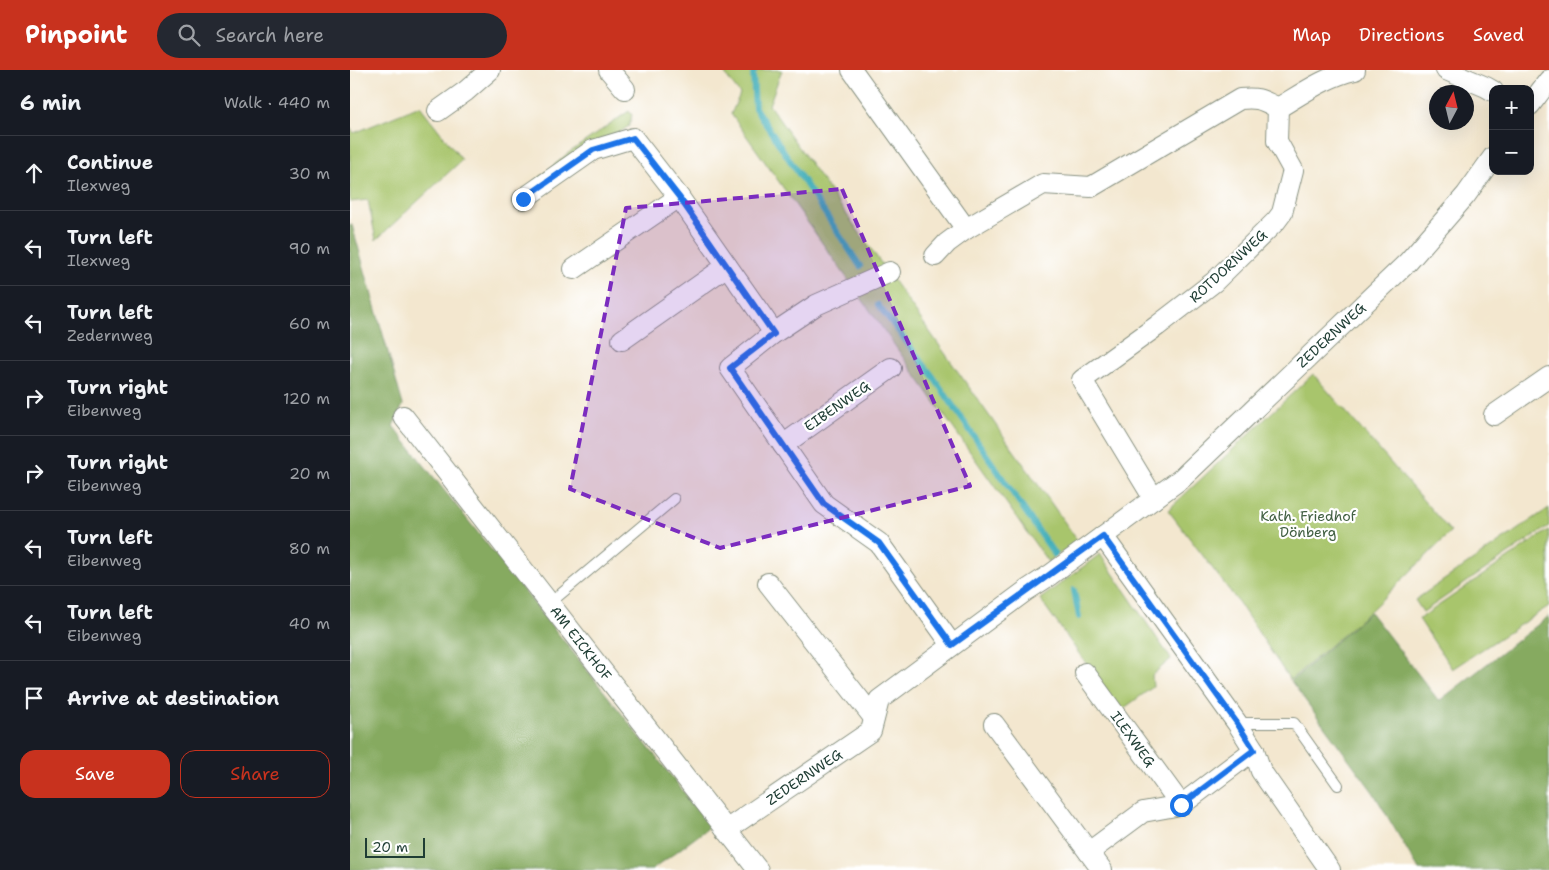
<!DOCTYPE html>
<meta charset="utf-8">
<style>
:root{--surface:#171b24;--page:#242831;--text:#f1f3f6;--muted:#9ea1a6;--line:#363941;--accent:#c8321e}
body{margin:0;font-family:"Shantell Sans",sans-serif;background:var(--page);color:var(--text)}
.controls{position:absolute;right:15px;top:15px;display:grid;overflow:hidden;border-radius:10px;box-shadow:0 5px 20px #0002}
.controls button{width:45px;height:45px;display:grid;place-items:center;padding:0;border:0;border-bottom:1px solid var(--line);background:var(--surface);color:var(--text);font:25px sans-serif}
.compass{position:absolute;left:1079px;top:15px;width:45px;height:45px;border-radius:50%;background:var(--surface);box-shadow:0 5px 20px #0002;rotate:7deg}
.scale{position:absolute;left:15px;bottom:12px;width:60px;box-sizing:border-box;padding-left:5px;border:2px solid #1f3d34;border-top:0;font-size:14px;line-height:18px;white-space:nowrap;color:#1f3d34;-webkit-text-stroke:4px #fff;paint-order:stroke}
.stop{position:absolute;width:15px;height:15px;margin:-11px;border:4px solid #1a73e8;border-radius:50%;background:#fff}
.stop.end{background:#1a73e8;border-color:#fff;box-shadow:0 1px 5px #0008}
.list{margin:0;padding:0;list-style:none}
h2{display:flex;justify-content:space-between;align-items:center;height:65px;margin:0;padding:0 20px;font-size:21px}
h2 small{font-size:16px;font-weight:400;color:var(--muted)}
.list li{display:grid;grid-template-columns:32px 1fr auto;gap:15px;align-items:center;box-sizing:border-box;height:75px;padding:0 20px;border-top:1px solid var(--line)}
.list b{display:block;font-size:19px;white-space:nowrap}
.list p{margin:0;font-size:16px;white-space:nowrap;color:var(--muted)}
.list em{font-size:16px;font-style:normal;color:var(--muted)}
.actions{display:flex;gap:10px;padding:15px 20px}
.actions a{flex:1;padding:11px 0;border:1px solid var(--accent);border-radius:15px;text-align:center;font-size:18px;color:var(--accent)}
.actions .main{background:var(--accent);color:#fff}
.icon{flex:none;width:28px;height:28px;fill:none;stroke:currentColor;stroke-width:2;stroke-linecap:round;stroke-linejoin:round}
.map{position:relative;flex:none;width:1199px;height:800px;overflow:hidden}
header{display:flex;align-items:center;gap:30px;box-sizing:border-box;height:70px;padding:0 25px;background:var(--accent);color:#fff}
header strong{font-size:24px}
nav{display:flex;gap:28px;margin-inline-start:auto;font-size:18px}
.search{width:350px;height:45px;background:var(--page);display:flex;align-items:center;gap:12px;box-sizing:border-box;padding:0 18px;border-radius:28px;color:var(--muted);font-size:19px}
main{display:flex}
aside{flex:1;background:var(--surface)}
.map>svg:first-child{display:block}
</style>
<header>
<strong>Pinpoint</strong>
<div class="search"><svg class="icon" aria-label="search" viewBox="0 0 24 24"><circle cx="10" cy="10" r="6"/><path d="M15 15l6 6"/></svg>Search here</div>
<nav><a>Map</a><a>Directions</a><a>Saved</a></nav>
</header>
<main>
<aside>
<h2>6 min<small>Walk · 440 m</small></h2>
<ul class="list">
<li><svg class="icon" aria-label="ahead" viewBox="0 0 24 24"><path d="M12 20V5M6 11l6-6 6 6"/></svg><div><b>Continue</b><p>Ilexweg</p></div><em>30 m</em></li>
<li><svg class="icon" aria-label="left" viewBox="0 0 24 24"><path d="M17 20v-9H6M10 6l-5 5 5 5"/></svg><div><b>Turn left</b><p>Ilexweg</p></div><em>90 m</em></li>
<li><svg class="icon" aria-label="left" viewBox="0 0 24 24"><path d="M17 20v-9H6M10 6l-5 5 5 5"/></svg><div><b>Turn left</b><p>Zedernweg</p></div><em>60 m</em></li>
<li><svg class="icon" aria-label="right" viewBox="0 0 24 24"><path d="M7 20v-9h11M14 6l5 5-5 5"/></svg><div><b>Turn right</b><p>Eibenweg</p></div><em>120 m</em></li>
<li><svg class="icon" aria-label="right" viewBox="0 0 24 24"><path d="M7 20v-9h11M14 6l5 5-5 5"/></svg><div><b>Turn right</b><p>Eibenweg</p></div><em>20 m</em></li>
<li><svg class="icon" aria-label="left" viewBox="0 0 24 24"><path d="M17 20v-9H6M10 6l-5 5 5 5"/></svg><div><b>Turn left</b><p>Eibenweg</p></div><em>80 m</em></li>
<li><svg class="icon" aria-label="left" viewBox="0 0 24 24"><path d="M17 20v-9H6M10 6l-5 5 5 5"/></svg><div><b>Turn left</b><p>Eibenweg</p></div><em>40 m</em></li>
<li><svg class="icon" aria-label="arrive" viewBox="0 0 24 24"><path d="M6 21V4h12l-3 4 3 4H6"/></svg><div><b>Arrive at destination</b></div></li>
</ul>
<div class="actions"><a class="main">Save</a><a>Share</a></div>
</aside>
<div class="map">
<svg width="1199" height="800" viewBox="0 0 1199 800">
<rect width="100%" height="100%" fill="#fff"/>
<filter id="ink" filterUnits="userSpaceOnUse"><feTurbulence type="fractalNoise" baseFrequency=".02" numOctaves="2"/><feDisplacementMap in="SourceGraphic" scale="10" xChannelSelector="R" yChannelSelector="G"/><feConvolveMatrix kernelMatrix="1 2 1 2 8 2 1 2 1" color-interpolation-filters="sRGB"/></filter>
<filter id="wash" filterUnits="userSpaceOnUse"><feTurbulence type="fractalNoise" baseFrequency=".0096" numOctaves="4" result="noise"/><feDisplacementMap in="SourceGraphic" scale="20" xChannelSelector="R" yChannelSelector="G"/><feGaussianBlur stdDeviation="1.12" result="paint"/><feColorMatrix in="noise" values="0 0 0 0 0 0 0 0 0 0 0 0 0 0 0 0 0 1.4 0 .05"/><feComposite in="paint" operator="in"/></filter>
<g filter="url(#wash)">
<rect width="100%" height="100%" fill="#f3e7cf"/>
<g fill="#a8c56c" stroke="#648150">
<polygon points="372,0 432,0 419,35 728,471 698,492 381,44 390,24"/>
<polygon points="70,36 112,90 26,170 18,130 0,132 0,58 4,63"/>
<polygon points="279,41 282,45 279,56 264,66 171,124 217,84"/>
<polygon points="963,304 1101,462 1020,541 940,610 889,533 818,440"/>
<polygon points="1199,438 1199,456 1073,542 1065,530"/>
<polygon points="1199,460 1199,536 1102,599 1069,549"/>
<polygon points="750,484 821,589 802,605 803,617 770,641 690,529"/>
</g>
<g fill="#86aa60" stroke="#52744a">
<polygon points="0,155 2,155 53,335 43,356 361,756 302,800 0,800"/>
<polygon points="1020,542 1089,631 1199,546 1199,800 1069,800 1023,722 941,611"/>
</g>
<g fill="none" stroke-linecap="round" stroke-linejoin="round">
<g stroke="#3aabb6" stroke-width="6">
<polyline points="405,0 403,4 405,38 510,196"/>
<polyline points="528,235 582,305 705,485"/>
<polyline points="724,520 729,547"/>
</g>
</g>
</g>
<g filter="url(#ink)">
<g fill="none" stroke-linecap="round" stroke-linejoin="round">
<g stroke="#899282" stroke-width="12">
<g id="service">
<polyline points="200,533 324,429"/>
<polyline points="887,653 944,653 988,715"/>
</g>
</g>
<g stroke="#899282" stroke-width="22">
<g id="minor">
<polyline points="259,0 275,19"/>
<polyline points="502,0 616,159"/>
<polyline points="1096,0 1136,17 1143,21"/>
<polyline points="1180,35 1199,10"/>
<path d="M928,38c25,-15 49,-32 77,-38"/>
<polyline points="88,41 116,21 140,0"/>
<polyline points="173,129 243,80 283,68 329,127 424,263 380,298 474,434 529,473 602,575"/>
<path d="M585,186l12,-13 19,-14 77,-45 48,3 149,-88c19,-2 22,1 38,9"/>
<polyline points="224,199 329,127"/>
<polyline points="424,263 466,235 540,202"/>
<polyline points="272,270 377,196"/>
<polyline points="1144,345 1199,307"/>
<polyline points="53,346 408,800"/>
<polyline points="433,375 541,298"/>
<polyline points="804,429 732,310 807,256 864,212 926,151 932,143 943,100 927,71 928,38"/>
<polyline points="753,466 887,653 904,680 911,701 980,800"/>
<polyline points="418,513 524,648"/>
<polyline points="735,603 831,735"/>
<polyline points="644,654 752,800"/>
<polyline points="376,760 521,661 529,630 677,520 700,505 832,408 1058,192 1116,125 1143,87"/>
<polyline points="739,782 793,742 831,735 904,680"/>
</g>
</g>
<use href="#service" stroke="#fff" stroke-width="10"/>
<use href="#minor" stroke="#fff" stroke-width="20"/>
</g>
</g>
<g fill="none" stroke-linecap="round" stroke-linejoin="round" filter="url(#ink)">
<polyline stroke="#1a73e8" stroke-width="6" points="173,129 243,80 283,68 329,127 424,264 380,298 474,434 529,473 602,575 753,466 887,653 904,680 831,735"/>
</g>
<path fill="#7b2cbf" fill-opacity="0.2" stroke="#7b2cbf" stroke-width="4" stroke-dasharray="10 6" stroke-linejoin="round" d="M492,119l128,297 -250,62 -150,-59 56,-281z"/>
<g text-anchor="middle" stroke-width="4.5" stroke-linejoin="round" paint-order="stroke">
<g font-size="14" fill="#1f3d34" stroke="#fff">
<text transform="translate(878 196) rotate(-43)" y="5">ROTDORNWEG</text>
<text transform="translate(981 265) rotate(-43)" y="5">ZEDERNWEG</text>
<text transform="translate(487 336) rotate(-35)" y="5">EIBENWEG</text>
<text transform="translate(231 573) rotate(52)" y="5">AM EICKHOF</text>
<text transform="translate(783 669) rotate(54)" y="5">ILEXWEG</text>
<text transform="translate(454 707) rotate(-34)" y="5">ZEDERNWEG</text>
</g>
<g font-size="14" fill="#415f42" stroke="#fff">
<text x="958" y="451">Kath. Friedhof<tspan x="958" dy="16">Dönberg</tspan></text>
</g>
</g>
</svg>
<div class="controls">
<button>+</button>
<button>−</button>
</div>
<svg class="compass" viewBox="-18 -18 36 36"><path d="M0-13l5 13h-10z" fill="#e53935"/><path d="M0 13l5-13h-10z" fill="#9ea1a6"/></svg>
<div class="scale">20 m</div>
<div class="stop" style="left:831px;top:735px"></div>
<div class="stop end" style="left:173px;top:129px"></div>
</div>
</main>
